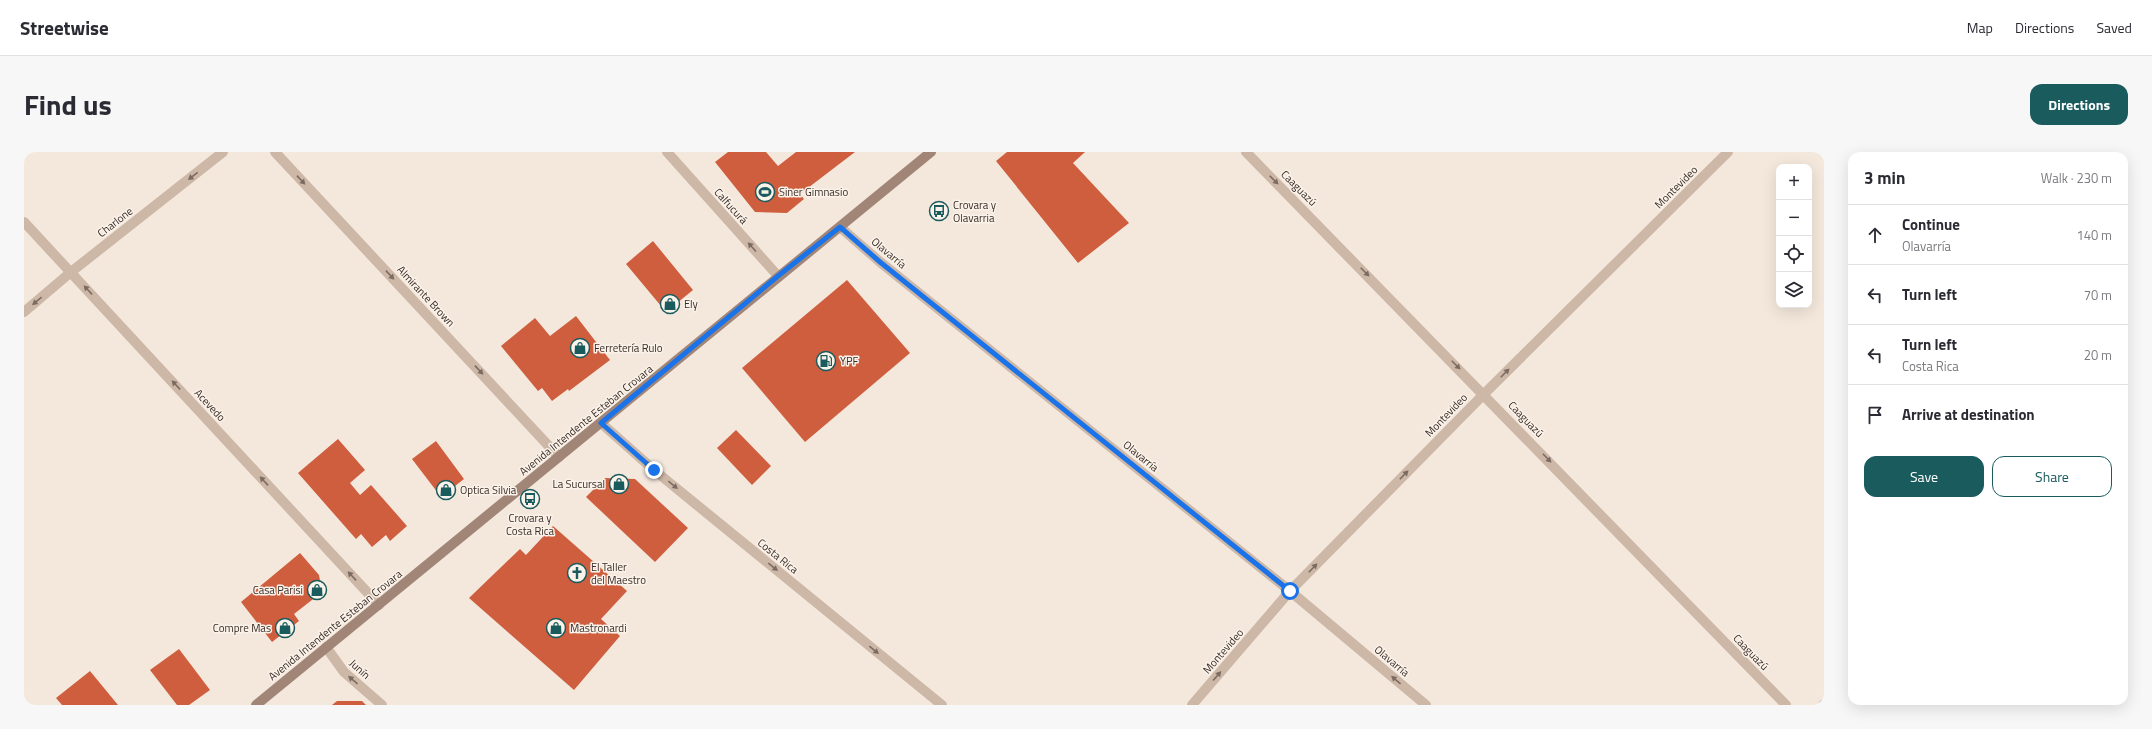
<!DOCTYPE html>
<meta charset="utf-8">
<style>
:root{--surface:#fff;--page:#f7f7f7;--text:#2b2b33;--muted:#7c7c81;--line:#e1e1e2;--accent:#1a5b5e}
body{margin:0;font-family:"Titillium Web",sans-serif;background:var(--page);color:var(--text)}
.controls{position:absolute;right:12px;top:12px;display:grid;overflow:hidden;border-radius:8px;box-shadow:0 4px 16px #0002}
.controls button{width:36px;height:36px;display:grid;place-items:center;padding:0;border:0;border-bottom:1px solid var(--line);background:var(--surface);color:var(--text);font:20px sans-serif}
.stop{position:absolute;width:12px;height:12px;margin:-9px;border:3px solid #1a73e8;border-radius:50%;background:#fff}
.stop.end{background:#1a73e8;border-color:#fff;box-shadow:0 1px 4px #0008}
.list{margin:0;padding:0;list-style:none}
h2{display:flex;justify-content:space-between;align-items:center;height:52px;margin:0;padding:0 16px;font-size:17px}
h2 small{font-size:13px;font-weight:400;color:var(--muted)}
.list li{display:grid;grid-template-columns:26px 1fr auto;gap:12px;align-items:center;box-sizing:border-box;height:60px;padding:0 16px;border-top:1px solid var(--line)}
.list b{display:block;font-size:15px;white-space:nowrap}
.list p{margin:0;font-size:13px;white-space:nowrap;color:var(--muted)}
.list em{font-size:13px;font-style:normal;color:var(--muted)}
.actions{display:flex;gap:8px;padding:12px 16px}
.actions a{flex:1;padding:9px 0;border:1px solid var(--accent);border-radius:12px;text-align:center;font-size:14px;color:var(--accent)}
.actions .main{background:var(--accent);color:#fff}
.icon{flex:none;width:22px;height:22px;fill:none;stroke:currentColor;stroke-width:2;stroke-linecap:round;stroke-linejoin:round}
.map{position:relative;flex:none;width:1800px;height:553px;overflow:hidden;border-radius:12px}
header{display:flex;align-items:center;gap:24px;box-sizing:border-box;height:56px;padding:0 20px;background:var(--surface);border-bottom:1px solid var(--line)}
header strong{font-size:19px}
nav{display:flex;gap:22px;margin-inline-start:auto;font-size:14px}
.intro{display:flex;align-items:center;justify-content:space-between;box-sizing:border-box;height:96px;padding:0 24px}
h1{margin:0;font-size:28px}
.button{padding:10px 18px;border-radius:12px;background:var(--accent);color:#fff;font-size:14px;font-weight:700}
main{display:flex;gap:24px;padding:0 24px}
aside{flex:1;background:var(--surface);border-radius:12px;box-shadow:0 4px 16px #0002}
.map>svg:first-child{display:block}
</style>
<header>
<strong>Streetwise</strong>
<nav><a>Map</a><a>Directions</a><a>Saved</a></nav>
</header>
<div class="intro"><h1>Find us</h1><a class="button">Directions</a></div>
<main>
<div class="map">
<svg width="1800" height="553" viewBox="0 0 1800 553">
<rect width="100%" height="100%" fill="#f4e8dc"/>
<g fill="#cf5e3f">
<polygon points="704,0 742,0 754,14 772,0 831,0 776,42 780,47 763,61 731,60 691,10"/>
<polygon points="983,0 1061,0 1049,11 1105,71 1054,111 972,9"/>
<polygon points="629,89 669,138 642,160 602,112"/>
<polygon points="823,128 886,201 781,290 718,216"/>
<polygon points="552,164 586,208 545,239 544,237 528,249 518,236 514,239 477,194 511,166 526,184"/>
<polygon points="712,278 747,314 728,333 693,296"/>
<polygon points="314,287 341,318 326,331 336,343 347,333 383,374 366,389 362,383 348,395 337,382 332,387 274,321"/>
<polygon points="412,289 440,327 417,345 388,307"/>
<polygon points="581,326 611,327 664,376 631,410 562,345"/>
<polygon points="529,374 603,439 577,467 596,484 550,538 445,446 496,397 502,403"/>
<polygon points="276,401 295,423 297,434 293,444 270,462 275,469 248,490 217,450"/>
<polygon points="155,497 186,538 165,553 153,553 126,518"/>
<polygon points="66,519 94,553 38,553 32,546"/>
<polygon points="313,549 338,549 342,553 308,553"/>
</g>
<g fill="none" stroke-linecap="round" stroke-linejoin="round">
<g stroke="#cdb7a7" stroke-width="10">
<polyline points="251,0 535,305"/>
<polyline points="643,0 754,124"/>
<polyline points="1222,0 1762,553"/>
<polyline points="0,70 355,453"/>
<polyline points="816,75 856,110 1266,439 1402,553"/>
<polyline points="0,160 47,120 199,0"/>
<polyline points="577,271 630,318 918,553"/>
<polyline points="302,495 320,520 358,553"/>
<polyline points="1168,553 1266,439 1460,242 1704,0"/>
<polyline points="1799,553 1800,552"/>
</g>
<polyline stroke="#a18678" stroke-width="10" points="232,553 907,0"/>
</g>
<defs><path id="oneway-solid" d="M-6-.8H1V-3.2L6.5 0L1 3.2V.8H-6Z"/></defs>
<g fill="#7c6b61">
<use href="#oneway-solid" transform="translate(169 24) rotate(142)"/>
<use href="#oneway-solid" transform="translate(277 28) rotate(47)"/>
<use href="#oneway-solid" transform="translate(1250 28) rotate(45)"/>
<use href="#oneway-solid" transform="translate(728 95) rotate(-132)"/>
<use href="#oneway-solid" transform="translate(1341 120) rotate(45)"/>
<use href="#oneway-solid" transform="translate(366 123) rotate(47)"/>
<use href="#oneway-solid" transform="translate(64 138) rotate(-133)"/>
<use href="#oneway-solid" transform="translate(13 149) rotate(140)"/>
<use href="#oneway-solid" transform="translate(1432 213) rotate(45)"/>
<use href="#oneway-solid" transform="translate(455 218) rotate(47)"/>
<use href="#oneway-solid" transform="translate(1481 221) rotate(-45)"/>
<use href="#oneway-solid" transform="translate(152 233) rotate(-133)"/>
<use href="#oneway-solid" transform="translate(1523 306) rotate(46)"/>
<use href="#oneway-solid" transform="translate(1380 323) rotate(-46)"/>
<use href="#oneway-solid" transform="translate(240 329) rotate(-133)"/>
<use href="#oneway-solid" transform="translate(649 333) rotate(39)"/>
<use href="#oneway-solid" transform="translate(749 415) rotate(39)"/>
<use href="#oneway-solid" transform="translate(1289 416) rotate(-46)"/>
<use href="#oneway-solid" transform="translate(328 424) rotate(-133)"/>
<use href="#oneway-solid" transform="translate(850 498) rotate(39)"/>
<use href="#oneway-solid" transform="translate(1193 524) rotate(-49)"/>
<use href="#oneway-solid" transform="translate(329 528) rotate(-140)"/>
<use href="#oneway-solid" transform="translate(1372 528) rotate(-140)"/>
</g>
<g fill="none" stroke-linecap="round" stroke-linejoin="round">
<polyline stroke="#1a73e8" stroke-width="5" points="630,318 577,271 754,124 816,75 856,110 1266,439"/>
</g>
<defs>
<g id="stadium-ring" transform="scale(1)"><circle r="9.5" fill="#fbf2e9" stroke="#1a5b5e" stroke-width="1.5"/><path d="M0-5a6.5 5 0 1 0 0 10a6.5 5 0 1 0 0-10ZM-3.5-1.8h7v3.6h-7Z" fill="#1a5b5e"/></g>
<g id="bus-ring" transform="scale(1)"><circle r="9.5" fill="#fbf2e9" stroke="#1a5b5e" stroke-width="1.5"/><path d="M-5-6H5V4H4V6H2V4H-2V6H-4V4H-5ZM-3.5-4V0h7V-4ZM-3.5 1.2v1.5H-2V1.2ZM2 1.2v1.5H3.5V1.2Z" fill="#1a5b5e"/></g>
<g id="shop-ring" transform="scale(1)"><circle r="9.5" fill="#fbf2e9" stroke="#1a5b5e" stroke-width="1.5"/><path d="M-5-2.5h2.3a2.7 3.5 0 0 1 5.4 0H5L5.5 6h-11ZM-1.5-2.5h3a1.5 2.3 0 0 0-3 0Z" fill="#1a5b5e"/></g>
<g id="fuel-ring" transform="scale(1)"><circle r="9.5" fill="#fbf2e9" stroke="#1a5b5e" stroke-width="1.5"/><path d="M-5.5-6h7V0h2V4h1.3V-2.5L3-4.5l.8-.8L6-3V5H2.5V1h-1V6h-7ZM-4.2-4.7v3.2H.2V-4.7Z" fill="#1a5b5e"/></g>
<g id="church-ring" transform="scale(1)"><circle r="9.5" fill="#fbf2e9" stroke="#1a5b5e" stroke-width="1.5"/><path d="M-1.2-6h2.4v3.5h3.3v2.4h-3.3V6h-2.4V-.1h-3.3v-2.4h3.3Z" fill="#1a5b5e"/></g>
</defs>
<g fill-rule="evenodd">
<use href="#stadium-ring" x="741" y="40"/>
<use href="#bus-ring" x="915" y="59"/>
<use href="#shop-ring" x="646" y="152"/>
<use href="#shop-ring" x="556" y="196"/>
<use href="#fuel-ring" x="802" y="209"/>
<use href="#shop-ring" x="595" y="332"/>
<use href="#shop-ring" x="422" y="338"/>
<use href="#bus-ring" x="506" y="347"/>
<use href="#church-ring" x="553" y="421"/>
<use href="#shop-ring" x="293" y="438"/>
<use href="#shop-ring" x="261" y="476"/>
<use href="#shop-ring" x="532" y="476"/>
</g>
<g text-anchor="middle" stroke-width="3" stroke-linejoin="round" paint-order="stroke">
<g font-size="11" fill="#392d28" stroke="#fbf2e9">
<text transform="translate(1652 35) rotate(-45)" y="4">Montevideo</text>
<text transform="translate(1275 36) rotate(45)" y="4">Caaguazú</text>
<text transform="translate(707 54) rotate(48)" y="4">Calfucurá</text>
<text transform="translate(91 70) rotate(-38)" y="4">Charlone</text>
<text transform="translate(865 101) rotate(40)" y="4">Olavarría</text>
<text transform="translate(402 144) rotate(47)" y="4">Almirante Brown</text>
<text transform="translate(186 253) rotate(47)" y="4">Acevedo</text>
<text transform="translate(1422 263) rotate(-46)" y="4">Montevideo</text>
<text transform="translate(1502 267) rotate(46)" y="4">Caaguazú</text>
<text transform="translate(562 268) rotate(-39)" y="4">Avenida Intendente Esteban Crovara</text>
<text transform="translate(1117 304) rotate(39)" y="4">Olavarría</text>
<text transform="translate(754 404) rotate(39)" y="4">Costa Rica</text>
<text transform="translate(311 473) rotate(-39)" y="4">Avenida Intendente Esteban Crovara</text>
<text transform="translate(1199 499) rotate(-49)" y="4">Montevideo</text>
<text transform="translate(1727 500) rotate(46)" y="4">Caaguazú</text>
<text transform="translate(1368 509) rotate(40)" y="4">Olavarría</text>
<text transform="translate(336 517) rotate(43)" y="4">Junín</text>
</g>
<g font-size="11" fill="#392d28" stroke="#fbf2e9" text-anchor="start">
<text x="755" y="44">Siner Gimnasio</text>
<text x="929" y="57">Crovara y<tspan x="929" dy="13">Olavarria</tspan></text>
<text x="660" y="156">Ely</text>
<text x="570" y="200">Ferretería Rulo</text>
<text x="816" y="213">YPF</text>
<text x="581" y="336" text-anchor="end">La Sucursal</text>
<text x="436" y="342">Optica Silvia</text>
<text x="506" y="370" text-anchor="middle">Crovara y<tspan x="506" dy="13">Costa Rica</tspan></text>
<text x="567" y="419">El Taller<tspan x="567" dy="13">del Maestro</tspan></text>
<text x="279" y="442" text-anchor="end">Casa Parisi</text>
<text x="247" y="480" text-anchor="end">Compre Mas</text>
<text x="546" y="480">Mastronardi</text>
</g>
</g>
</svg>
<div class="controls">
<button>+</button>
<button>−</button>
<button><svg class="icon" aria-label="locate" viewBox="0 0 24 24"><circle cx="12" cy="12" r="6"/><path d="M12 2v4M12 18v4M2 12h4M18 12h4"/></svg></button>
<button><svg class="icon" aria-label="layers" viewBox="0 0 24 24"><path d="M12 4l9 5-9 5-9-5zM3 14l9 5 9-5"/></svg></button>
</div>
<div class="stop" style="left:1266px;top:439px"></div>
<div class="stop end" style="left:630px;top:318px"></div>
</div>
<aside>
<h2>3 min<small>Walk · 230 m</small></h2>
<ul class="list">
<li><svg class="icon" aria-label="ahead" viewBox="0 0 24 24"><path d="M12 20V5M6 11l6-6 6 6"/></svg><div><b>Continue</b><p>Olavarría</p></div><em>140 m</em></li>
<li><svg class="icon" aria-label="left" viewBox="0 0 24 24"><path d="M17 20v-9H6M10 6l-5 5 5 5"/></svg><div><b>Turn left</b></div><em>70 m</em></li>
<li><svg class="icon" aria-label="left" viewBox="0 0 24 24"><path d="M17 20v-9H6M10 6l-5 5 5 5"/></svg><div><b>Turn left</b><p>Costa Rica</p></div><em>20 m</em></li>
<li><svg class="icon" aria-label="arrive" viewBox="0 0 24 24"><path d="M6 21V4h12l-3 4 3 4H6"/></svg><div><b>Arrive at destination</b></div></li>
</ul>
<div class="actions"><a class="main">Save</a><a>Share</a></div>
</aside>
</main>
